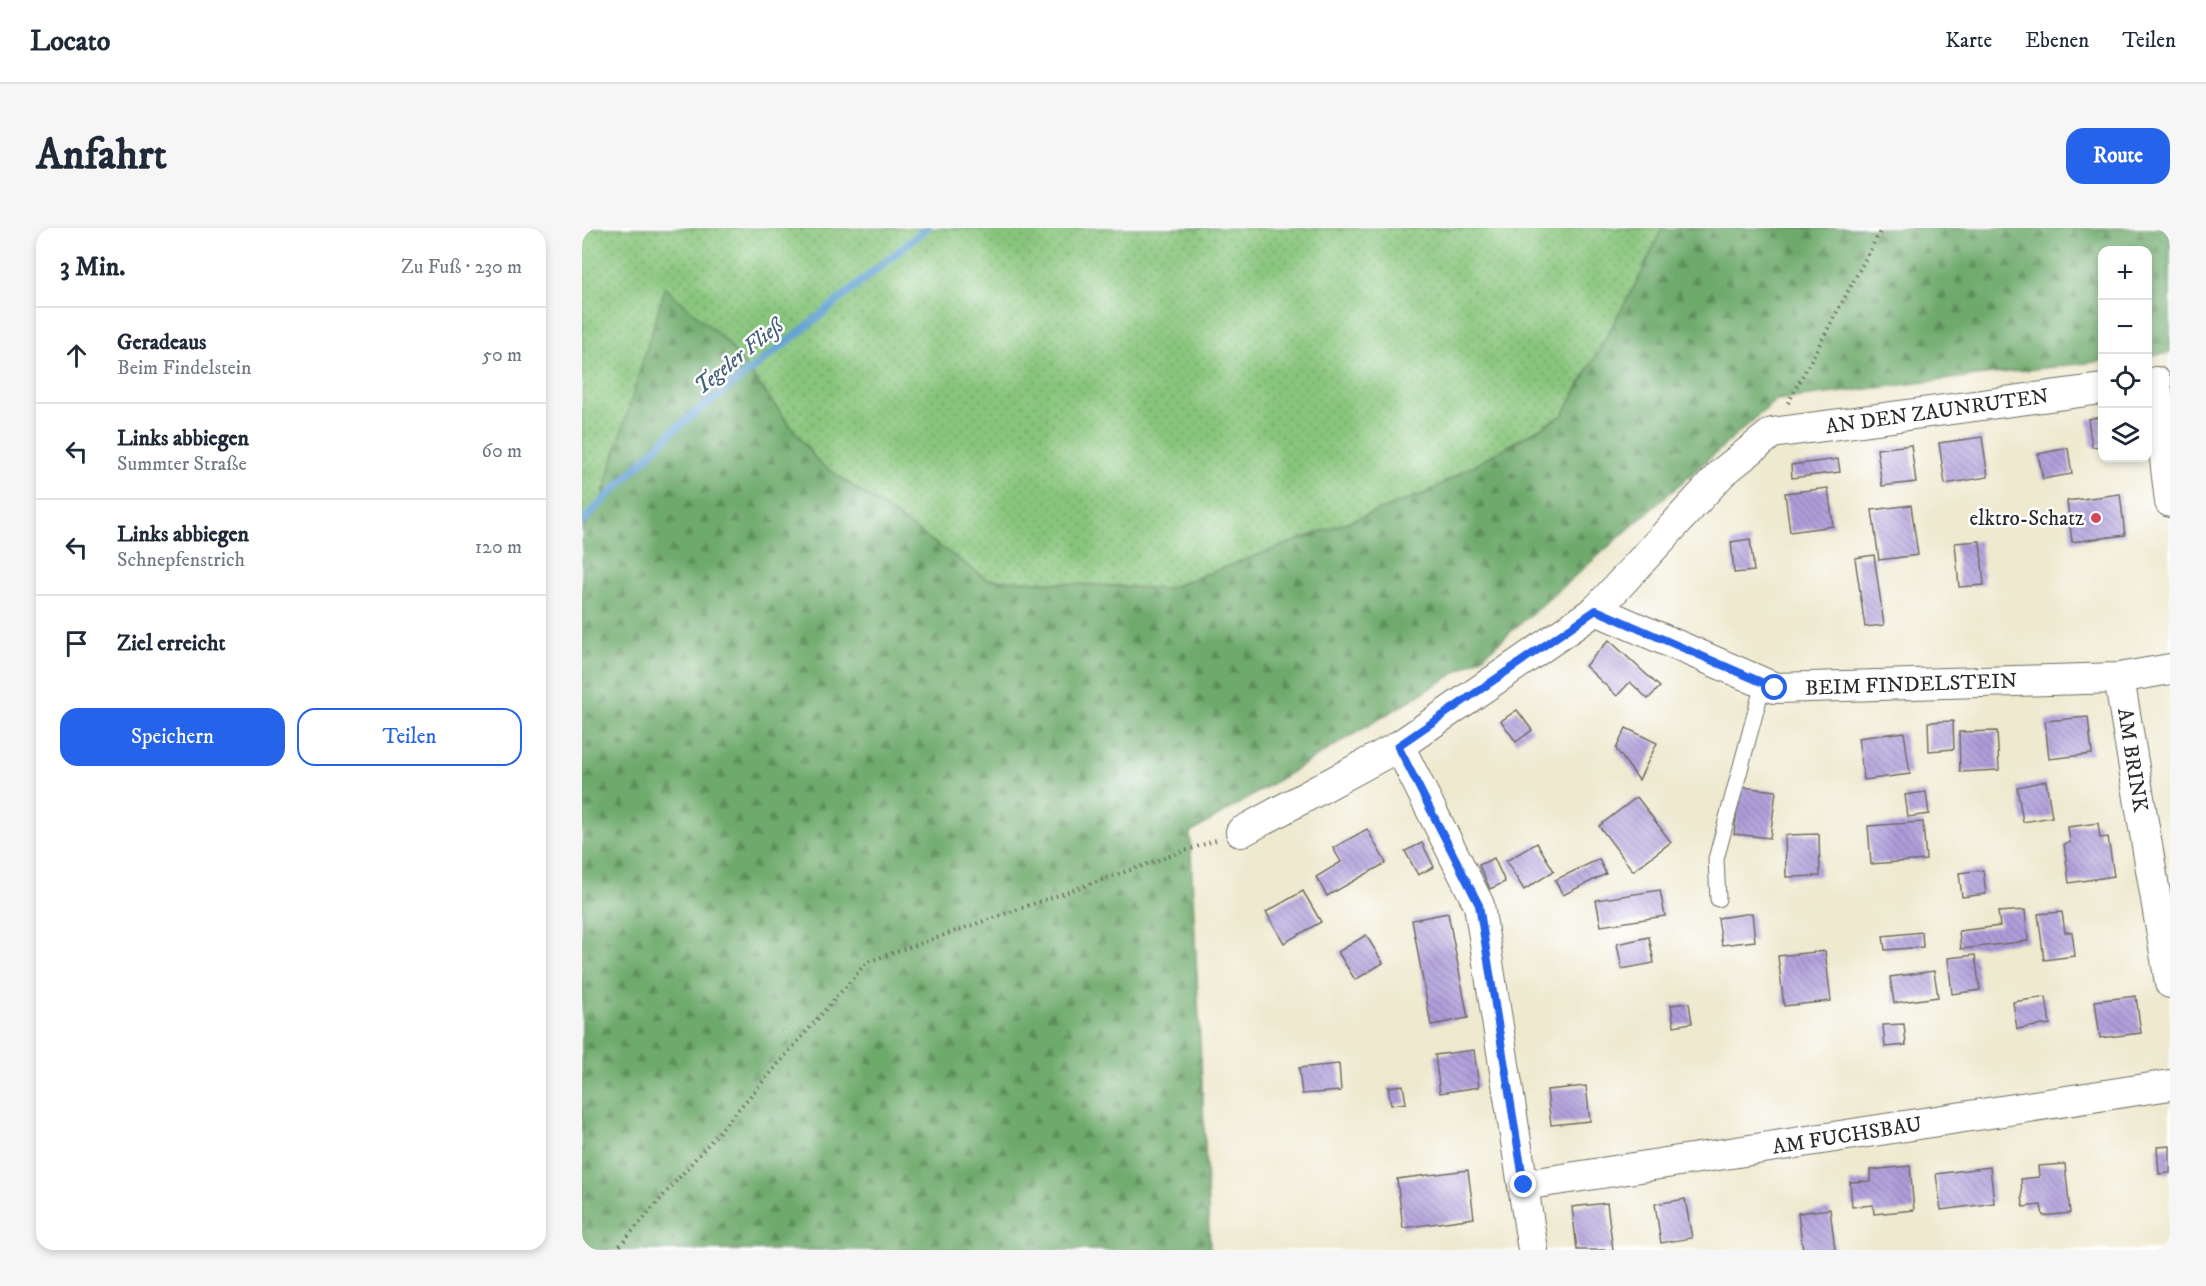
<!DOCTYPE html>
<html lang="de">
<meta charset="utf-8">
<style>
:root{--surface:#fff;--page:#f6f6f7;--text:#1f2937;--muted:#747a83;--line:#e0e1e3;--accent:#2563eb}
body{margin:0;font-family:"IM FELL DW Pica",serif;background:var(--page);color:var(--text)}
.controls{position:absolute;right:18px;top:18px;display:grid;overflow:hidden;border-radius:12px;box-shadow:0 3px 9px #0003}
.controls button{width:54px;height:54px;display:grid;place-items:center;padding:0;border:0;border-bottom:2px solid var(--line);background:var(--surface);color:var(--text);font:30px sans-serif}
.stop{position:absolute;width:18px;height:18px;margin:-14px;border:4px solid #2563eb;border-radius:50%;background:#fff}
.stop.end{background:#2563eb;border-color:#fff;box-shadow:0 2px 6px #0008}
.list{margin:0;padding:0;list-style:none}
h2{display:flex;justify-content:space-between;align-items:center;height:78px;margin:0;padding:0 24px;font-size:26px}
h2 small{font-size:20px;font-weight:400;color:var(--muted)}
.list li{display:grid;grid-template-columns:39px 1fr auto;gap:18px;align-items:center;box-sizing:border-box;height:96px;padding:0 24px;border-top:2px solid var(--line)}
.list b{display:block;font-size:22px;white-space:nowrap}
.list p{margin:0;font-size:20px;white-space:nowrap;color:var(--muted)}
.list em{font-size:20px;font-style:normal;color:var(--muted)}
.actions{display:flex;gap:12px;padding:18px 24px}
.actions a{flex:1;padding:14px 0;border:2px solid var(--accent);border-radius:18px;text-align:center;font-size:21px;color:var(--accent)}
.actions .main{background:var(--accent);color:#fff}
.icon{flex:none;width:33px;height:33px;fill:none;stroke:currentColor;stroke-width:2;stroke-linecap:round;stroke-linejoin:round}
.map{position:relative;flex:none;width:1588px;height:1022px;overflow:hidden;border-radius:18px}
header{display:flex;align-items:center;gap:36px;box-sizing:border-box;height:84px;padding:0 30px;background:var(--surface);border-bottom:2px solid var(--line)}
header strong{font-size:28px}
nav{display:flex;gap:33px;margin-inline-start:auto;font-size:21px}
.intro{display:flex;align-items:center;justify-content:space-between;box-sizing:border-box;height:144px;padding:0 36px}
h1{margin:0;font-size:42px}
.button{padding:15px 27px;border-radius:18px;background:var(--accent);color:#fff;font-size:21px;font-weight:700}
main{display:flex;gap:36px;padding:0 36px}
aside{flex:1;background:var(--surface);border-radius:18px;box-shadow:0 3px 9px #0003}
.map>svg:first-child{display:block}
</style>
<header>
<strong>Locato</strong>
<nav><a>Karte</a><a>Ebenen</a><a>Teilen</a></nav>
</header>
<div class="intro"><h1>Anfahrt</h1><a class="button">Route</a></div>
<main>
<aside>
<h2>3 Min.<small>Zu Fuß · 230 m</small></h2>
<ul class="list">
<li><svg class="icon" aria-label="ahead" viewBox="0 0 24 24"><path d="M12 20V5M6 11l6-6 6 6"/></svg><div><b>Geradeaus</b><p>Beim Findelstein</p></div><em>50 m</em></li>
<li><svg class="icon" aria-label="left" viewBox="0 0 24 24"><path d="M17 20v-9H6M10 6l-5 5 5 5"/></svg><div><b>Links abbiegen</b><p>Summter Straße</p></div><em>60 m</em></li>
<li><svg class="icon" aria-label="left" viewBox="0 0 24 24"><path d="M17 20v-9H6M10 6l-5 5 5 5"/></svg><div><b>Links abbiegen</b><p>Schnepfenstrich</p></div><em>120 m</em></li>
<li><svg class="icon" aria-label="arrive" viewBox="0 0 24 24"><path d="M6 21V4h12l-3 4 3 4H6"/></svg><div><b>Ziel erreicht</b></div></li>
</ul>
<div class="actions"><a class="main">Speichern</a><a>Teilen</a></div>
</aside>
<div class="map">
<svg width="1588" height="1022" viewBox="0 0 1588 1022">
<defs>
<pattern id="grass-dots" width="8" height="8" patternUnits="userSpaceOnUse" patternTransform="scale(1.5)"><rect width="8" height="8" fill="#88c57c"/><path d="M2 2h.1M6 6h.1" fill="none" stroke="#6fa066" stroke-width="1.8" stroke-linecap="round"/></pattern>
<pattern id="forest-firs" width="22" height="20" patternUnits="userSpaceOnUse" patternTransform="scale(1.5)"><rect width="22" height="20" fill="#6eaa6c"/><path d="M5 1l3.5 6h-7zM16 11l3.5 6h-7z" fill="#5b8b59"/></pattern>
<pattern id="building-back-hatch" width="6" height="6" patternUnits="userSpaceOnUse" patternTransform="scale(1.5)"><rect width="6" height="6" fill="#ad9dda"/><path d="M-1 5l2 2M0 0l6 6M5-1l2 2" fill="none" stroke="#8d80b1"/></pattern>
</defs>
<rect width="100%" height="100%" fill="#fff"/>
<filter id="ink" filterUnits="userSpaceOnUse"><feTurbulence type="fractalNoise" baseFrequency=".0167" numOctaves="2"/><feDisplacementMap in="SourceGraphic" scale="12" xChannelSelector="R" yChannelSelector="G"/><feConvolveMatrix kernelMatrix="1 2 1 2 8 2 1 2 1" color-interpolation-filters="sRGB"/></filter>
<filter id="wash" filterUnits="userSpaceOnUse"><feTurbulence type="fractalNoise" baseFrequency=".008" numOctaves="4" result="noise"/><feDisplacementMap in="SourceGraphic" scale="24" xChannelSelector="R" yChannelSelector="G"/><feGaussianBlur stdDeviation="1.35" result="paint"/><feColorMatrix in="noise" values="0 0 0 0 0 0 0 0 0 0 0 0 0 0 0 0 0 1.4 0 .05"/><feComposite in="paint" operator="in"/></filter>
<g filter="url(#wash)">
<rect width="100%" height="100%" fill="#eee9cf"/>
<polygon fill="url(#grass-dots)" stroke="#5a7854" stroke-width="1.5" points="0,0 1080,0 1060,44 981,187 844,265 584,361 405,351 236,234 145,114 19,273 0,302"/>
<polygon fill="url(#forest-firs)" stroke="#4c6a4c" stroke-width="1.5" points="1080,0 1588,0 1588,125 1566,128 1566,22 1520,22 1520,133 1194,172 900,429 608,605 628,1022 0,1022 0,302 19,273 83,59 145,114 236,234 405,351 584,361 844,265 981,187 1060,44"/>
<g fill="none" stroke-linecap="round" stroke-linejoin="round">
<polyline stroke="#61a0d3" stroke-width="8" points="0,294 93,201 219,103 345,0"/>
</g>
<g id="blocks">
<g fill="url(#building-back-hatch)">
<polygon points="1520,189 1520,218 1510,219 1506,191"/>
<polygon points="1400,209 1406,249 1363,256 1357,215"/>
<polygon points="1329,217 1334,254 1300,258 1295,221"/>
<polygon points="1486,220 1490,246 1461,251 1456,226"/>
<polygon points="1256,231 1258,244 1210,250 1209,237"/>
<polygon points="1246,260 1251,298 1208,304 1203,265"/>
<polygon points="1538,266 1543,307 1490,314 1485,273"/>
<polygon points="1329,277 1336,327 1297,332 1290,282"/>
<polygon points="1168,311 1172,343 1152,345 1149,314"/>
<polygon points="1398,313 1402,357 1377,359 1373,315"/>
<polygon points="1292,327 1302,397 1283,399 1273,330"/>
<polygon points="1027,412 1078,459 1066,471 1048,454 1035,468 1003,438"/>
<polygon points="935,482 950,502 934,514 919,493"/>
<polygon points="1506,489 1510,526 1467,531 1463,493"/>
<polygon points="1371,493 1372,521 1347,523 1346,494"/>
<polygon points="1044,500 1075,515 1057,552 1034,521"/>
<polygon points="1415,503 1417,542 1378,544 1377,504"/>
<polygon points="1322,504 1328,546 1282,552 1276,510"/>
<polygon points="1464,553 1470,589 1441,594 1435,559"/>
<polygon points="1158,559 1194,563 1188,610 1152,606"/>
<polygon points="1344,564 1347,586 1326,589 1323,567"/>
<polygon points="1055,569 1089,614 1051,643 1017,598"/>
<polygon points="1341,594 1344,632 1289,636 1286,598"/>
<polygon points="1516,595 1518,610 1526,609 1532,648 1487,655 1482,616 1488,615 1486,599"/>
<polygon points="785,601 804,635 745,668 734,649 759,634 751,620"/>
<polygon points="1237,606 1238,648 1204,649 1203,607"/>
<polygon points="840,615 852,639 836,647 823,623"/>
<polygon points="955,615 972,643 942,662 924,633"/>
<polygon points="912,630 923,654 908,661 897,637"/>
<polygon points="1017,631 1024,646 981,667 973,652"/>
<polygon points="1401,642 1404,666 1380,669 1377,645"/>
<polygon points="1078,662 1083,688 1019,698 1014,672"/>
<polygon points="721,663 739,694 702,715 684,684"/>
<polygon points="1443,682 1446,713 1379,721 1377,703 1418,698 1416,684"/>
<polygon points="1480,684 1483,704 1490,704 1493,728 1462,732 1456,686"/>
<polygon points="866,685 886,790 849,797 830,692"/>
<polygon points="1170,685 1173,713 1140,717 1136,690"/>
<polygon points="1340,704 1341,719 1303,722 1301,708"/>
<polygon points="784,707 801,735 773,752 756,724"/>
<polygon points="1067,709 1072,735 1040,741 1035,716"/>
<polygon points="1243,723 1249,773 1202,778 1196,728"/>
<polygon points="1393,727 1398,762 1370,766 1366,730"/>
<polygon points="1352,743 1356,769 1312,775 1308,749"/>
<polygon points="1554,768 1559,805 1518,810 1513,773"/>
<polygon points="1464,769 1468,796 1435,801 1431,774"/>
<polygon points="1107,775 1110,795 1092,798 1089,777"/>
<polygon points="1322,796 1324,817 1303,819 1301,797"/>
<polygon points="892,822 897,859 858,865 853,827"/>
<polygon points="757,836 759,863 720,866 717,840"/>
<polygon points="821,857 824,875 809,877 806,859"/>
<polygon points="1004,858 1008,893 969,897 965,862"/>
<polygon points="1588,918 1588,945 1577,946 1575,919"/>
<polygon points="1483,936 1488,985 1461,988 1459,977 1441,979 1439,951 1457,949 1456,938"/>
<polygon points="1328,938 1332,982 1292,986 1291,977 1270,979 1268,954 1288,953 1288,942"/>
<polygon points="1408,939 1412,975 1359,982 1354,946"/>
<polygon points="886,942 892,990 821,1000 815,951"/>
<polygon points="1103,971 1110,1010 1079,1015 1073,976"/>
<polygon points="1025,975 1031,1022 995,1022 990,979"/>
<polygon points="1248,981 1253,1022 1221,1022 1216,985"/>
</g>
</g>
</g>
<g filter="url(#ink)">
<use href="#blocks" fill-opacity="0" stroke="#6f6e64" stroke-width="1.5"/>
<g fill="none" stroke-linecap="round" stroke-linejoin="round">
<g stroke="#6f6e64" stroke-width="17">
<polyline id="lane" points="1136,671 1134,631 1181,456"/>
</g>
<g stroke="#6f6e64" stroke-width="32">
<g id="street">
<polyline points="1574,154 1588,274"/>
<polyline points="1014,382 1193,460 1537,450 1588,441"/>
<polyline points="1537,450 1588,755"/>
<polyline points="817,518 897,677 951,1022"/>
<polyline points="659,604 817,518 1014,382 1141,244 1190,205 1520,161"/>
<polyline points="942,957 1588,857"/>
</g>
</g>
<g stroke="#6f6e64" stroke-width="4" stroke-dasharray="1.5 4.5" stroke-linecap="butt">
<polyline points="1206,175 1300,0"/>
<polyline points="34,1022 285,734 634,612"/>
</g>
<use href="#lane" stroke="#fff" stroke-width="15"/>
<use href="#street" stroke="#fff" stroke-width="30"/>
</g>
</g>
<g fill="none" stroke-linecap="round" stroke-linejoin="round" filter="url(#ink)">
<polyline stroke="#2563eb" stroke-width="8" points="942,957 897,677 816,518 1014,382 1193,460"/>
</g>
<circle fill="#d1495b" stroke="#fff" stroke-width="2" cx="1514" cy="290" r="6"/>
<g text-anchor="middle" stroke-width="5" stroke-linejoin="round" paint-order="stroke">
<g font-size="21" fill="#2b2b2b" stroke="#fff">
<text transform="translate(1355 183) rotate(-8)" y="7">AN DEN ZAUNRUTEN</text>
<text transform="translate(1329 456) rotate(-2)" y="7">BEIM FINDELSTEIN</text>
<text transform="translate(1551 532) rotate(81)" y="7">AM BRINK</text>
<text transform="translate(1265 907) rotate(-9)" y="7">AM FUCHSBAU</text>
</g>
<g font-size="21" fill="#2b2b2b" stroke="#fff" text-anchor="end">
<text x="1502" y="297">elktro-Schatz</text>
</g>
<g font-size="22" font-style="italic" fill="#436077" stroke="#fff">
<text transform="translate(156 127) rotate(-39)" y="8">Tegeler Fließ</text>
</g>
</g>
</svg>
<div class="controls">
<button>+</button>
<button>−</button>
<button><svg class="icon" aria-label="locate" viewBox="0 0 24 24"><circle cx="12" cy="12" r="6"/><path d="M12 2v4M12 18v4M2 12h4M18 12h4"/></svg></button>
<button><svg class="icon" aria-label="layers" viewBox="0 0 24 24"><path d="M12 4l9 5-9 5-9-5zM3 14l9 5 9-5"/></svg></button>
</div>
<div class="stop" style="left:1193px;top:460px"></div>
<div class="stop end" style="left:942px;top:957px"></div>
</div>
</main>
